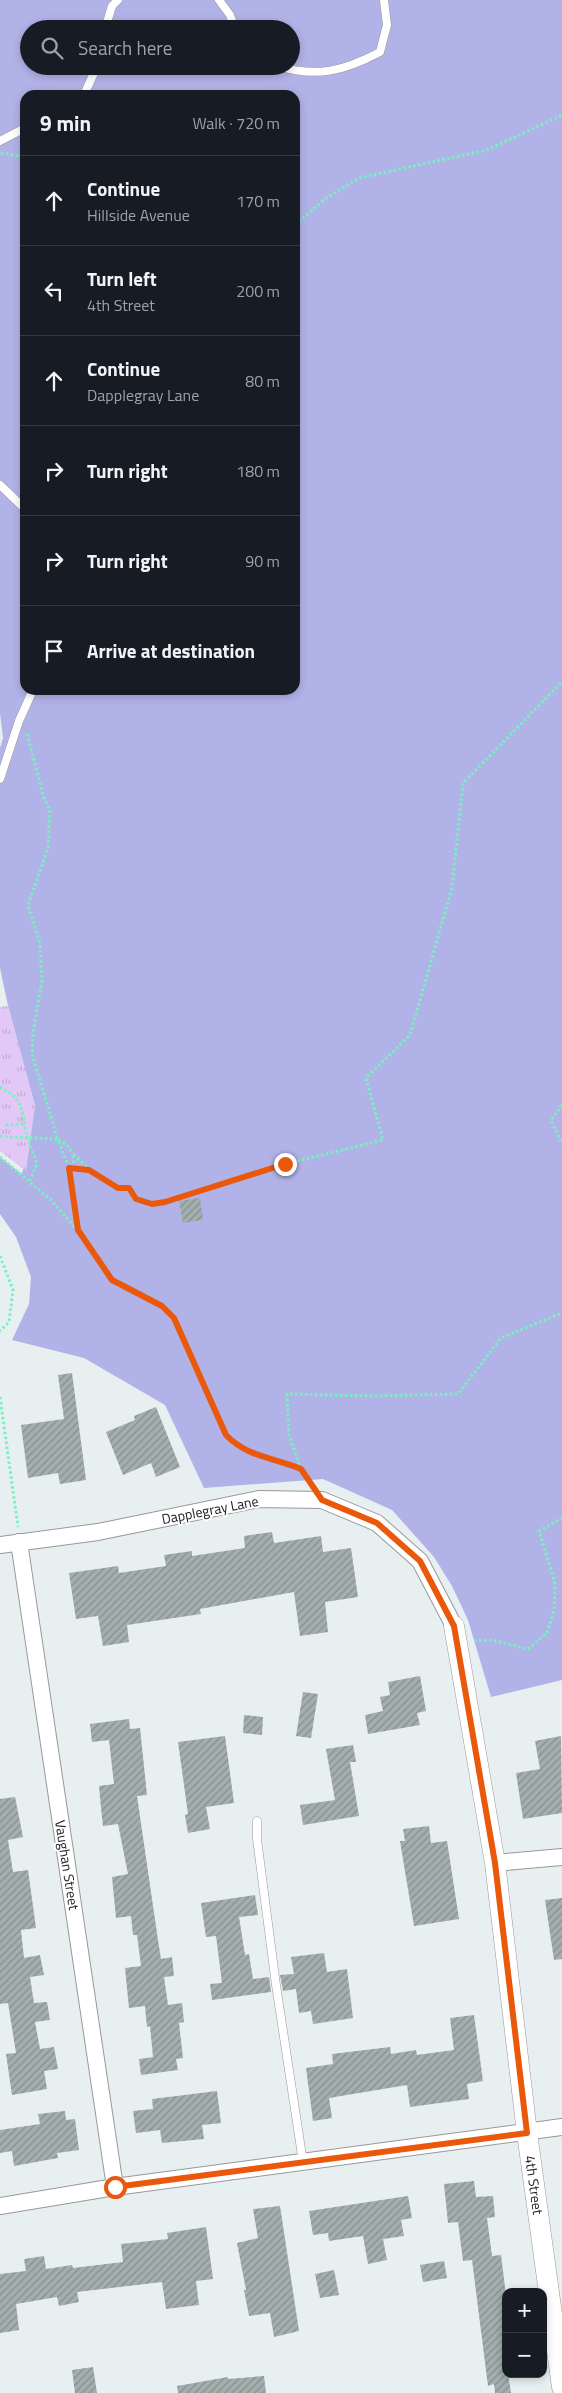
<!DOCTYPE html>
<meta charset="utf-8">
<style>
:root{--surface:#171b24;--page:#20242c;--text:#f1f3f6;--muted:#9ea1a6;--line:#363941}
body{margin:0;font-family:"Titillium Web",sans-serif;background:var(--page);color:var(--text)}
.controls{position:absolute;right:15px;bottom:15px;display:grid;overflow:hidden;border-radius:10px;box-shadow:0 2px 8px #0003}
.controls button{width:45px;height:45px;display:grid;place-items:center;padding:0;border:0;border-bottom:1px solid var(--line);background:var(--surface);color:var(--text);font:25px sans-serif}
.stop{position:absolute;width:15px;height:15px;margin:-11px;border:4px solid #ea580c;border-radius:50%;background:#fff}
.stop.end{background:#ea580c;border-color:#fff;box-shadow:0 1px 5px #0008}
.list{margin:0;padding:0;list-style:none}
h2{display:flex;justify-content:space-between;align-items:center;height:65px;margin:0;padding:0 20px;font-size:21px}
h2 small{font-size:16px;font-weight:400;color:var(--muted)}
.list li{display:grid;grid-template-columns:32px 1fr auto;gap:15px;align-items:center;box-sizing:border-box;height:90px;padding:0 20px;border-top:1px solid var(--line)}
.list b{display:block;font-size:19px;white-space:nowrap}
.list p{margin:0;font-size:16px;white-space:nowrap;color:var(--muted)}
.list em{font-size:16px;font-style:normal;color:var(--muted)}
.icon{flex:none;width:28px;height:28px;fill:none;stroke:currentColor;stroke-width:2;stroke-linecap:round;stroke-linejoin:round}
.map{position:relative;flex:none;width:562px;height:2393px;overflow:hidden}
.search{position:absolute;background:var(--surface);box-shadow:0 2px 8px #0003;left:20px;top:20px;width:280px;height:55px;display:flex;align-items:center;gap:12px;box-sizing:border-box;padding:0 18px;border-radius:28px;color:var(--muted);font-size:19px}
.panel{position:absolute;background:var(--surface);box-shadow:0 2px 8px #0003;left:20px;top:90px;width:280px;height:605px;border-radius:15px}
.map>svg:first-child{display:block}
</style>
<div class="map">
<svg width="562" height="2393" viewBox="0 0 562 2393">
<defs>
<pattern id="park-tufts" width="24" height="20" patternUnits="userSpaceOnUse" patternTransform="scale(1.25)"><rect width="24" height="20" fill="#e2c8f7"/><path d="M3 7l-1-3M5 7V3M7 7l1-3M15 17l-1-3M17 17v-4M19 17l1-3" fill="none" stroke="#c2acd3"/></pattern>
<pattern id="building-hatch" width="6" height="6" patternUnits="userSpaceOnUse" patternTransform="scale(1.25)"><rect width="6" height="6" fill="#a3afae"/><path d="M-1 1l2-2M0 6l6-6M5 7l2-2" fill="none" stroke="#848e8d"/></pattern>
</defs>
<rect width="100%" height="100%" fill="#e8eff1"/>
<path fill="#b1b3e8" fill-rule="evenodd" d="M0,0h562v1680l-71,17 -23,-77 -16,-34 -18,-29 -42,-47 -69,-31 -119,9 -39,-83 -81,-47 -72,-18 17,-36 2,-27 -15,-40 -16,-23v-57l22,17 13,-68 -27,-100 -8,-38v-220l3,-10 -3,-25zM29,29h262v37h-262zM25,95h270v595h-270z"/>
<polygon fill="url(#park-tufts)" points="8,1006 35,1106 26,1171 0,1151 0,1007"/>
<g fill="url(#building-hatch)">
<polygon points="200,1198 203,1220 183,1223 179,1201"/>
<polygon points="72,1373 86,1480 60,1484 58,1473 28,1478 21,1425 64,1419 58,1375"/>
<polygon points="156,1407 180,1467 156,1477 151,1463 123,1475 106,1432 135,1420 134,1416"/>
<polygon points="272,1532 274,1543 321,1536 323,1552 351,1548 358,1597 325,1602 328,1632 300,1636 294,1592 200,1609 201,1614 127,1625 129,1642 103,1646 98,1616 76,1619 69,1573 118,1566 119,1573 166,1566 164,1555 192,1551 192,1556 245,1548 244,1536"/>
<polygon points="420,1676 426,1711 417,1713 420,1725 368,1734 365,1715 383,1711 380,1697 390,1695 388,1682"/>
<polygon points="303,1692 318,1694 311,1738 296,1736"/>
<polygon points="244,1715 263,1717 262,1735 243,1733"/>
<polygon points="129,1719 130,1729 140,1728 147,1795 137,1796 158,1940 161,1959 172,1957 174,1976 164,1977 168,2005 182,2003 184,2022 179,2023 183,2058 176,2059 178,2070 141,2075 139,2059 153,2057 150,2026 147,2027 145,2006 129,2008 125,1968 141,1966 137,1935 133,1935 131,1916 116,1918 112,1877 128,1874 118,1824 103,1826 101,1808 99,1786 114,1784 109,1740 92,1742 90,1724"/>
<polygon points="225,1736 234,1803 206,1807 210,1829 188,1833 185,1815 188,1814 178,1742"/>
<polygon points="561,1736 562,1813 523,1819 516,1773 540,1769 535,1741"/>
<polygon points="353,1745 356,1762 350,1762 359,1816 303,1825 300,1805 335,1800 326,1749"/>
<polygon points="15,1797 23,1837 8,1840 13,1872 28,1870 36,1928 21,1930 24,1958 40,1955 44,1975 30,1977 34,2003 47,2002 50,2020 35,2022 40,2049 54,2047 58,2069 44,2071 47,2089 12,2095 6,2054 16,2053 8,2003 0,2004 0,1799"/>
<polygon points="429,1826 431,1843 447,1841 459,1919 414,1926 400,1841 405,1841 403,1829"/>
<polygon points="255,1895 258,1915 239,1917 245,1955 249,1954 253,1979 269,1977 271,1992 212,2000 210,1984 222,1983 216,1936 206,1937 201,1903"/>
<polygon points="562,1898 562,1959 554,1960 545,1900"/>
<polygon points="324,1953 327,1972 347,1969 353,2018 313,2024 311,2011 299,2013 296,1989 283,1991 280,1975 294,1974 291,1957"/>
<polygon points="474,2015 483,2081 467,2084 469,2099 410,2107 407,2085 329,2098 332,2118 313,2121 306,2068 333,2064 332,2054 390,2047 391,2054 416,2050 417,2055 454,2050 450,2018"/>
<polygon points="217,2091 221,2123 202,2125 204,2139 162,2143 160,2130 136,2133 133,2111 153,2109 152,2099"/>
<polygon points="65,2111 66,2120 75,2119 79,2150 57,2153 58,2158 14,2166 12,2151 0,2153 0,2130 40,2124 38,2114"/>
<polygon points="474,2181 476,2197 493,2196 495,2217 487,2218 492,2256 501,2255 506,2295 506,2374 508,2374 511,2393 495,2393 494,2384 488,2386 472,2260 463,2261 458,2222 448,2223 444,2184"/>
<polygon points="408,2196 412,2218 401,2220 404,2236 383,2239 387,2260 368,2264 363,2236 329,2241 328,2233 313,2235 309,2211"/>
<polygon points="280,2206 299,2331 274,2337 270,2313 249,2316 244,2290 246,2290 237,2243 258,2238 253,2209"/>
<polygon points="206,2227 213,2279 196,2281 199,2305 166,2309 162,2282 77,2292 79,2302 59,2306 57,2297 16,2304 19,2330 0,2333 0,2274 26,2271 24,2259 44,2256 46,2269 72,2265 73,2268 123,2262 121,2244 168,2239 167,2233"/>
<polygon points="444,2261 447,2278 423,2282 420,2265"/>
<polygon points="334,2270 339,2295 320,2298 315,2274"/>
<polygon points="93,2367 97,2393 75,2393 72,2370"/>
<polygon points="264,2376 266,2393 178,2393 177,2386 228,2377 228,2379"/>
</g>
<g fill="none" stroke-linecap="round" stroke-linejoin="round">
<g stroke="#989898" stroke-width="9">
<g id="service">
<polyline points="219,0 230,15 235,29"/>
<polyline points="105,29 112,6 118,0"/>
<path d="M277,66c40,12 67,5 103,-14l7,-27 -3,-25"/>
<polyline points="84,95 97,66"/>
<polyline points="0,141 25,128"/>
<polyline points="0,485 25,509"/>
<polyline points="0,779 19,721 33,690"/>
<polyline points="257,1821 257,1839 276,1985 303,2162"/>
</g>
</g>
<g stroke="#989898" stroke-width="18">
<g id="minor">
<polyline points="19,1542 115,2187"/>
<polyline points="0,1545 98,1532 259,1499 322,1500 377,1523 420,1561 454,1626"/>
<polyline points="495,1863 562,1857"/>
<polyline points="0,2206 115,2187 562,2127"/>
</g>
</g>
<g stroke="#989898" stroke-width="21">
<polyline id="tertiary" points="454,1626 495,1863 527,2133 562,2387"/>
</g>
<g stroke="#76f3bd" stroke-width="3" stroke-dasharray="2.5 2.5" stroke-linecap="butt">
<polyline points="1,153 25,157"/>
<polyline points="295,225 325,199 359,178 487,150 562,115"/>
<polyline points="27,734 44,798 50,810 48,848 28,905 40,943 42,981 33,1033 32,1054 58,1140 67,1145 73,1154"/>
<path d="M0,1087c27,15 20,23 27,49 2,9 7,18 10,27l-7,18"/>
<polyline points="562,1105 551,1120 562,1144"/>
<polyline points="6,1125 25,1124"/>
<path d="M0,1136c20,2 38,1 58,4l11,28"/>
<path d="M0,1157l52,44 26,30 34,49 50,26 12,12 52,117c21,22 49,23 75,34l11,16"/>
<polyline points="74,1168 73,1154 89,1169"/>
<polyline points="78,1231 69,1168 89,1170 118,1188 129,1188 136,1199 152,1204 165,1202 285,1164 383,1140 366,1078 410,1035 452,888 463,783 562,682"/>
<polyline points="0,1256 13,1290 9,1322 0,1331"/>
<polyline points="0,1397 18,1527"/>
<polyline points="301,1469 289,1435 287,1394 373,1396 458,1394 501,1338 562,1313"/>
<polyline points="474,1641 492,1640 528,1649 547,1633 554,1611 555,1583 539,1531 562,1518"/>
</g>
<use href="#service" stroke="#fff" stroke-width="8"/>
<use href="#minor" stroke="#fff" stroke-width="16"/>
<use href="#tertiary" stroke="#fff" stroke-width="20"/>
</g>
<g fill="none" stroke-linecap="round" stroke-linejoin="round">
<path stroke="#ea580c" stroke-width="6" d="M115,2187l412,-54 -32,-270 -41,-237 -34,-65 -43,-38 -55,-23 -21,-31c-26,-11 -54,-12 -75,-34l-52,-117 -12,-12 -50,-26 -34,-50 -9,-62 20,2 29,18h11l7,11 16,5 13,-2 120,-38"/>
</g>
<g text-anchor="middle" stroke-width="4" stroke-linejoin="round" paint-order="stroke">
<g font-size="14" fill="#212121" stroke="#fff">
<text transform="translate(210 1510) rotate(-11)" y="5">Dapplegray Lane</text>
<text transform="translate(67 1865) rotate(81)" y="5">Vaughan Street</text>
<text transform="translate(534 2185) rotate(82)" y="5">4th Street</text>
</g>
</g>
</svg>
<div class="controls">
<button>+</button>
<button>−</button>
</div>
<div class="stop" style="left:115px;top:2187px"></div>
<div class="stop end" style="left:285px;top:1164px"></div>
<div class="search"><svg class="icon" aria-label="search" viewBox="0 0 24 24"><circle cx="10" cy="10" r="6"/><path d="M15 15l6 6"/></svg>Search here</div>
<section class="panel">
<h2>9 min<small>Walk · 720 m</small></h2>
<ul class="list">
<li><svg class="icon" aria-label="ahead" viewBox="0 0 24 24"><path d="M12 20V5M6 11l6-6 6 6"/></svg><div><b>Continue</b><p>Hillside Avenue</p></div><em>170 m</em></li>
<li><svg class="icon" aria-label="left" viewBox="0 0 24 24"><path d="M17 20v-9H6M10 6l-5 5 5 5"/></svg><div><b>Turn left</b><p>4th Street</p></div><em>200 m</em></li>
<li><svg class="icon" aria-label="ahead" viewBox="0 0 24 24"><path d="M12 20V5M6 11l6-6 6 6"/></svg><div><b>Continue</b><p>Dapplegray Lane</p></div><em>80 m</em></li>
<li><svg class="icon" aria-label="right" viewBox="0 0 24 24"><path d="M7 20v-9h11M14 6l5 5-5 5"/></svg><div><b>Turn right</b></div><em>180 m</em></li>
<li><svg class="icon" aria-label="right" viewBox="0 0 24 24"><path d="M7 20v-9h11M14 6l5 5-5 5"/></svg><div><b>Turn right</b></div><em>90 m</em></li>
<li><svg class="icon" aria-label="arrive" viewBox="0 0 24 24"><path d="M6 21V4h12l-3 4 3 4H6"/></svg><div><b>Arrive at destination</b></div></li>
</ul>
</section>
</div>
